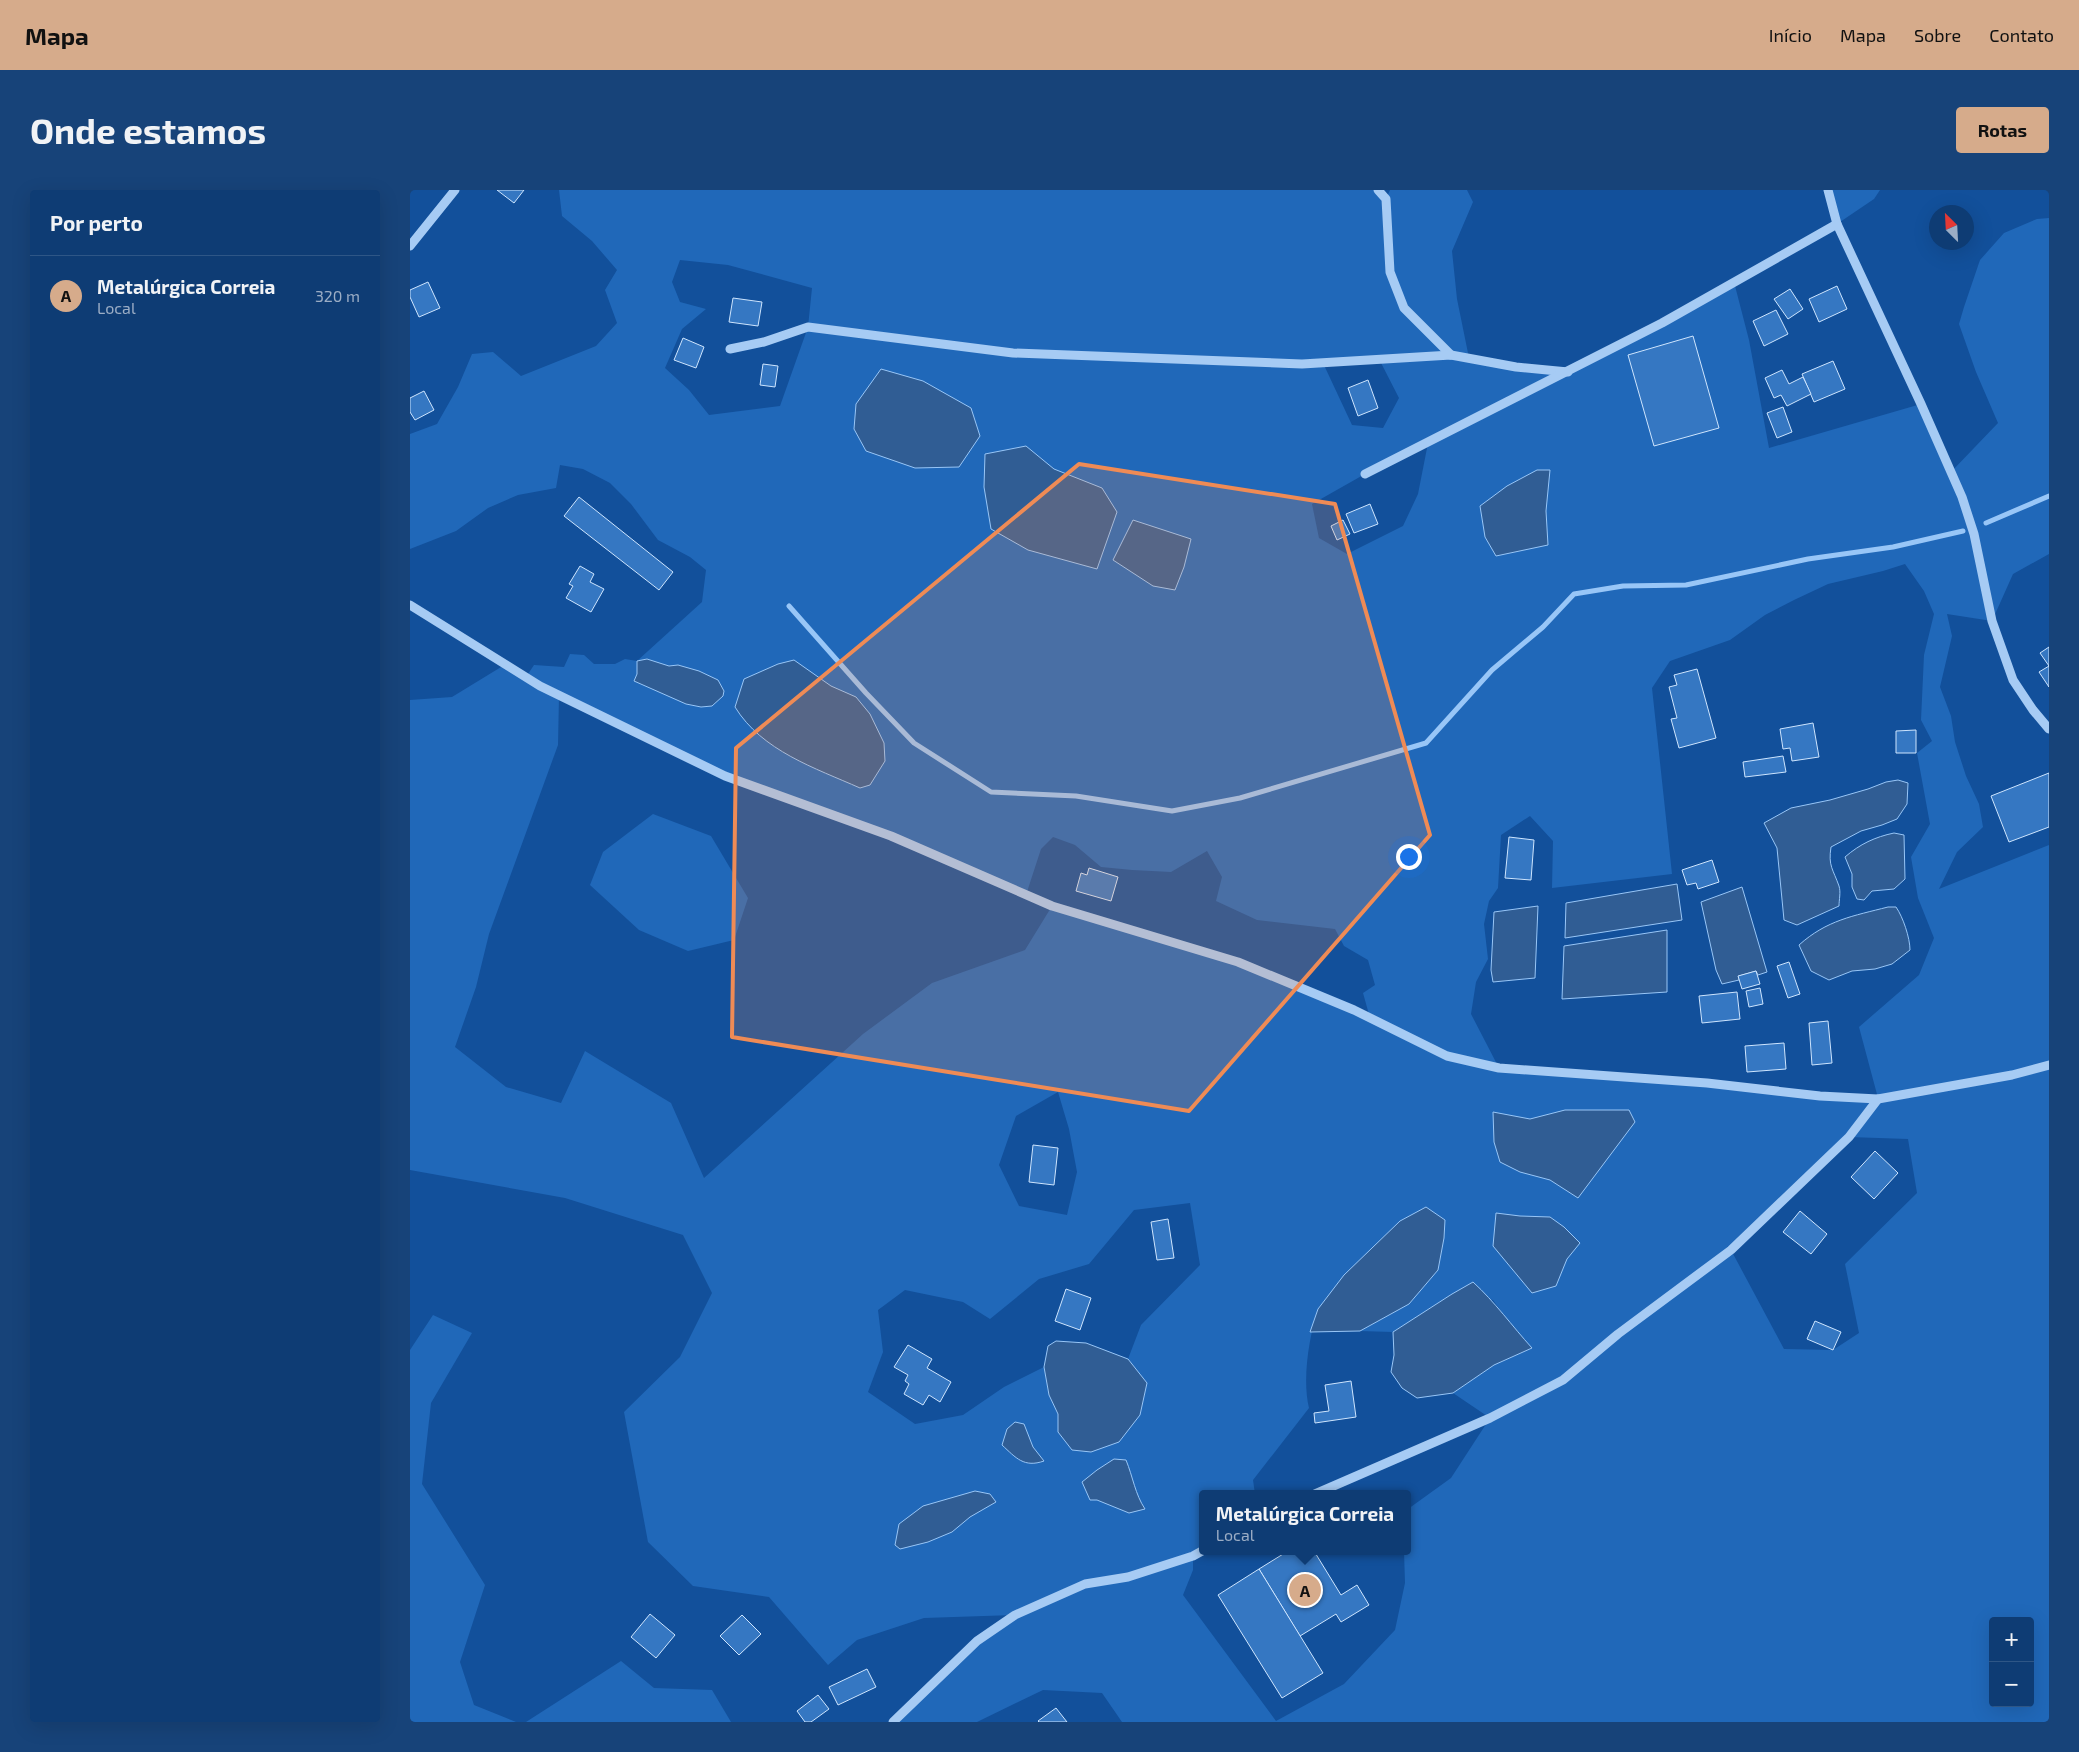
<!DOCTYPE html>
<html lang="pt">
<meta charset="utf-8">
<style>
:root{--surface:#0e3c74;--page:#174379;--text:#f1f3f6;--muted:#9badc5;--line:#2e5686;--accent:#d6ab8b}
body{margin:0;font-family:"Exo 2",sans-serif;background:var(--page);color:var(--text)}
.controls{position:absolute;right:15px;bottom:15px;display:grid;overflow:hidden;border-radius:5px;box-shadow:0 5px 20px #0002}
.controls button{width:45px;height:45px;display:grid;place-items:center;padding:0;border:0;border-bottom:1px solid var(--line);background:var(--surface);color:var(--text);font:25px sans-serif}
.compass{position:absolute;left:1519px;top:15px;width:45px;height:45px;border-radius:50%;background:var(--surface);box-shadow:0 5px 20px #0002;rotate:336deg}
.you{position:absolute;left:998px;top:666px;width:18px;height:18px;margin:-12px;border:4px solid #fff;border-radius:50%;background:#1a73e8;box-shadow:0 0 0 8px #1a73e833}
.badge{display:grid;place-items:center;width:32px;height:32px;border-radius:50%;background:var(--accent);color:#111;font-size:16px;font-weight:700}
.pin{position:absolute;translate:-50% -50%;border:2px solid #fff;box-shadow:0 1px 5px #0006}
.popup{position:absolute;left:789px;top:1300px;width:212px;height:65px;box-sizing:border-box;display:grid;place-content:center;border-radius:5px;background:var(--surface);filter:drop-shadow(0 1px 4px #0005);font-size:16px;white-space:nowrap;color:var(--muted)}
.popup b{font-size:19px;color:var(--text)}
.popup::after{content:'';position:absolute;left:50%;top:100%;margin-left:-10px;border:10px solid transparent;border-top-color:var(--surface)}
.list{margin:0;padding:0;list-style:none}
h2{display:flex;justify-content:space-between;align-items:center;height:65px;margin:0;padding:0 20px;font-size:21px}
h2 small{font-size:16px;font-weight:400;color:var(--muted)}
.list li{display:grid;grid-template-columns:32px 1fr auto;gap:15px;align-items:center;box-sizing:border-box;height:80px;padding:0 20px;border-top:1px solid var(--line)}
.list b{display:block;font-size:19px;white-space:nowrap}
.list p{margin:0;font-size:16px;white-space:nowrap;color:var(--muted)}
.list em{font-size:16px;font-style:normal;color:var(--muted)}
.map{position:relative;flex:none;width:1639px;height:1532px;overflow:hidden;border-radius:5px}
header{display:flex;align-items:center;gap:30px;box-sizing:border-box;height:70px;padding:0 25px;background:var(--accent);color:#111}
header strong{font-size:24px}
nav{display:flex;gap:28px;margin-inline-start:auto;font-size:18px}
.intro{display:flex;align-items:center;justify-content:space-between;box-sizing:border-box;height:120px;padding:0 30px}
h1{margin:0;font-size:35px}
.button{padding:12px 22px;border-radius:5px;background:var(--accent);color:#111;font-size:18px;font-weight:700}
main{display:flex;gap:30px;padding:0 30px}
aside{flex:1;background:var(--surface);border-radius:5px;box-shadow:0 5px 20px #0002}
.map>svg:first-child{display:block}
</style>
<header>
<strong>Mapa</strong>
<nav><a>Início</a><a>Mapa</a><a>Sobre</a><a>Contato</a></nav>
</header>
<div class="intro"><h1>Onde estamos</h1><a class="button">Rotas</a></div>
<main>
<aside>
<h2>Por perto<small></small></h2>
<ul class="list">
<li><span class="badge">A</span><div><b>Metalúrgica Correia</b><p>Local</p></div><em>320 m</em></li>
</ul>
</aside>
<div class="map">
<svg width="1639" height="1532" viewBox="0 0 1639 1532">
<rect width="100%" height="100%" fill="#12509b"/>
<g fill="#2068b9" fill-rule="evenodd">
<path d="M149,0h819l8,9 4,-9h77l6,12 -21,49 5,48 12,59 99,14 166,-90 15,58 20,108 152,-44 30,68 47,-49 -22,-51 -17,-48 5,-17 16,-47 24,-27 33,-14 12,-1v336l-36,20 -21,47 -45,-7 5,22 -12,51 11,29 4,26 11,34 13,28 4,23 -26,25 -18,37 110,-44v877h-927l-20,-29 -59,-3 -66,32h-84l84,-81 37,-26 -90,3 -67,22 -29,25 -59,-68 -76,-11 -45,-44 -24,-130 56,-55 32,-64 -29,-58 -118,-37 -155,-28v-470l42,-3 54,-33 20,13 8,-12 30,2 6,-13 14,1 10,9h21l10,-5 12,2 65,-59 4,-32 -16,-13 -32,-17 -27,-36 -21,-21 -27,-14 -23,-4 -4,23 -38,7 -30,13 -32,23 -46,18v-115l27,-10 21,-37 14,-33 21,-2 28,24 75,-30 21,-23 -12,-33 12,-20 -25,-29 -30,-25zM270,70l48,5 84,23 -4,39 -28,79 -71,9 -20,-25 -24,-22 17,-39 24,-20 -26,-7 -8,-20zM969,169l20,39 -16,30 -31,-3 -29,-62zM1018,253l-10,51 -15,32 -56,28 -28,-16 -7,-34 53,-30zM1495,374l19,27 10,23 -10,41 -3,65 11,21 -15,12 13,71 -19,33 7,41 16,40 -15,37 -60,52 19,71 -379,-30 -28,-54 5,-32 12,-23 -4,-35 5,-23 9,-13 3,-53 29,-19 23,25 -1,47 120,-14 -20,-186 18,-27 60,-21 35,-25 29,-15 34,-16 55,-13zM149,506l166,80 166,60 135,59 15,-46 12,-12 22,8 26,22 31,3 39,2 36,-21 15,26 -6,24 41,19 78,9 9,17 24,14 7,25 -12,8 7,25 -132,-56 -186,-56 -27,44 -93,33 -69,51 -159,144 -33,-75 -86,-52 -24,52 -55,-16 -51,-40 21,-60 13,-53 69,-189zM648,902l11,37 8,43 -10,43 -48,-9 -20,-41 17,-49zM1439,947l59,2 9,54 -72,71 14,69 -26,17 -49,-1 -53,-99zM780,1013l10,62 -59,60 -13,34 19,24 -7,32 -82,17v-18l-9,-19 -5,-28 -40,20 -41,28 -48,9 -47,-32 15,-40 -5,-42 27,-20 58,12 27,17 49,-40 50,-15 45,-54zM1035,1031l-1,17 -6,32 -29,34 -49,27 33,1 59,-38 41,6 16,23 23,25 -38,17 -41,28 37,25 -39,60 -43,31v42h-4l1,32 -10,47 -51,54 -68,37 -93,-126 10,-25v-14l9,-5v-57h53l-2,-14 56,-72c-7,-29 0,-71 9,-99zM1583,1431h37v82h-37z"/>
<polygon points="1418,0 1470,0 1464,9 1427,34"/>
<polygon points="243,624 301,646 338,708 324,750 278,761 229,740 180,695 193,662"/>
<polygon points="23,1125 62,1143 21,1213 12,1294 75,1395 50,1472 64,1515 106,1532 0,1532 0,1160"/>
<polygon points="211,1471 244,1498 302,1500 321,1532 116,1532"/>
</g>
<g fill="#305d94" stroke="#98c6f7">
<polygon points="471,179 513,191 561,218 570,246 549,277 505,278 456,261 444,239 446,214"/>
<polygon points="616,256 644,279 692,298 707,322 687,379 618,360 581,339 574,297 575,264"/>
<polygon points="1127,280 1140,280 1136,321 1138,355 1086,366 1075,347 1070,316 1097,296"/>
<polygon points="723,330 781,349 774,377 765,400 743,396 703,370"/>
<polygon points="237,469 259,476 268,475 289,481 308,490 314,501 313,506 302,516 291,517 276,514 224,491 227,484 227,471"/>
<path d="M384,470l37,26 25,11 14,17 14,29 1,18 -15,24 -10,3c-45,-20 -98,-37 -125,-81l9,-28 34,-15z"/>
<path d="M1488,590l10,3 -1,21 -10,15 -15,6 -21,6 -30,16c-3,19 2,22 8,39 2,6 0,14 0,20l-42,19 -13,-5 -7,-72 -13,-25 27,-15 39,-8 38,-11 18,-7z"/>
<path d="M1484,643l10,2 1,44 -11,10 -22,2 -8,9 -7,-1 -5,-12v-13l-7,-17c15,-13 30,-20 49,-24z"/>
<polygon points="1267,694 1272,730 1155,748 1156,713"/>
<polygon points="1332,697 1357,782 1348,785 1346,781 1329,786 1329,790 1312,794 1306,780 1291,712"/>
<polygon points="1128,716 1125,788 1083,792 1081,780 1084,722"/>
<path d="M1478,717h8c7,10 14,31 14,43l-18,14 -17,5 -23,2 -23,9 -18,-9 -12,-26c28,-25 54,-29 89,-38z"/>
<polygon points="1257,740 1257,802 1152,809 1154,756"/>
<polygon points="1155,920 1219,920 1225,932 1168,1008 1140,990 1110,982 1090,972 1084,952 1083,922 1120,929"/>
<polygon points="1016,1017 1035,1030 1034,1048 1028,1080 999,1114 950,1141 900,1142 908,1119 934,1085 990,1031"/>
<polygon points="1086,1023 1110,1026 1140,1027 1154,1037 1170,1053 1157,1069 1146,1096 1122,1103 1083,1056"/>
<path d="M1063,1092c22,20 39,44 59,66l-38,17 -41,28 -36,5 -15,-10 -11,-16 3,-17 -1,-23 59,-38z"/>
<polygon points="646,1151 676,1153 718,1169 737,1193 730,1225 709,1252 681,1262 662,1260 648,1242 648,1224 639,1205 634,1177 638,1156"/>
<path d="M605,1232l9,2 9,23 11,14c-20,7 -28,-3 -42,-16l5,-16z"/>
<path d="M704,1269l12,1c7,17 9,34 19,49l-16,4 -32,-13h-7l-8,-18 15,-12z"/>
<polygon points="565,1301 580,1304 586,1312 560,1327 542,1342 518,1352 490,1359 485,1355 489,1334 513,1316"/>
</g>
<g fill="none" stroke-linecap="round" stroke-linejoin="round">
<g stroke="#98c6f7" stroke-width="5">
<polyline points="1576,333 1639,306"/>
<polyline points="379,416 456,503 504,553 581,602 666,606 762,621 830,608 1016,553 1082,480 1133,437 1164,404 1213,396 1276,395 1398,369 1483,357 1553,341"/>
</g>
</g>
<g fill="#3577c2" stroke="#cee5fe">
<polygon points="87,0 114,0 104,13"/>
<polygon points="18,92 30,118 9,127 0,107 0,100"/>
<polygon points="1427,96 1437,119 1409,132 1399,109"/>
<polygon points="1380,99 1393,119 1378,129 1364,109"/>
<polygon points="323,108 352,112 348,136 319,132"/>
<polygon points="1366,120 1378,144 1354,156 1343,131"/>
<polygon points="1283,146 1309,238 1244,256 1218,165"/>
<polygon points="273,148 294,157 286,178 264,170"/>
<polygon points="1423,171 1435,199 1404,212 1392,184"/>
<polygon points="353,174 368,176 365,197 350,195"/>
<polygon points="1372,180 1379,194 1393,187 1401,204 1377,216 1371,205 1364,208 1355,188"/>
<polygon points="958,190 968,218 948,226 938,198"/>
<polygon points="14,201 24,220 5,230 0,222 0,208"/>
<polygon points="1373,217 1382,242 1367,248 1357,223"/>
<polygon points="169,307 263,382 249,400 154,326"/>
<polygon points="960,314 968,334 944,343 936,324"/>
<polygon points="933,330 940,344 927,350 921,336"/>
<polygon points="170,376 184,384 180,392 194,399 181,422 156,408 163,396 159,394"/>
<polygon points="1639,457 1639,497 1629,482 1639,476 1630,463"/>
<polygon points="1287,479 1306,548 1269,558 1261,529 1267,528 1259,497 1267,495 1264,485"/>
<polygon points="1403,533 1409,567 1382,571 1380,558 1373,559 1370,539"/>
<polygon points="1506,540 1506,563 1486,563 1486,541"/>
<polygon points="1373,566 1376,582 1335,587 1333,572"/>
<polygon points="1639,583 1639,637 1599,652 1581,606"/>
<polygon points="1099,647 1124,650 1121,690 1095,688"/>
<polygon points="1302,670 1309,692 1288,699 1286,693 1277,695 1272,680"/>
<polygon points="679,678 708,687 701,711 666,701 671,683 677,685"/>
<polygon points="1379,772 1390,804 1378,808 1367,776"/>
<polygon points="1346,781 1350,794 1332,799 1328,786"/>
<polygon points="1350,798 1353,814 1339,817 1336,801"/>
<polygon points="1327,802 1330,829 1292,833 1289,806"/>
<polygon points="1418,831 1422,873 1402,875 1399,833"/>
<polygon points="1374,853 1376,879 1337,882 1335,856"/>
<polygon points="623,955 648,958 644,995 619,992"/>
<polygon points="1465,961 1488,983 1464,1009 1441,987"/>
<polygon points="1390,1021 1417,1044 1401,1064 1373,1042"/>
<polygon points="758,1029 764,1068 747,1070 741,1032"/>
<polygon points="656,1099 681,1108 670,1140 645,1131"/>
<polygon points="1405,1131 1431,1142 1423,1160 1397,1149"/>
<polygon points="498,1155 522,1169 517,1178 541,1192 530,1212 519,1205 513,1215 494,1204 499,1194 495,1191 498,1185 484,1177"/>
<polygon points="941,1191 946,1227 905,1233 904,1223 919,1221 915,1195"/>
<polygon points="878,1361 904,1361 931,1405 947,1395 959,1415 931,1432 926,1424 890,1446 849,1379"/>
<polygon points="849,1379 913,1483 872,1508 808,1405"/>
<polygon points="240,1424 265,1445 246,1468 221,1447"/>
<polygon points="332,1425 351,1444 329,1465 310,1446"/>
<polygon points="457,1479 466,1497 428,1515 419,1497"/>
<polygon points="408,1505 419,1519 401,1532 395,1532 387,1521"/>
<polygon points="646,1518 657,1532 629,1532 628,1531"/>
</g>
<g fill="none" stroke-linecap="round" stroke-linejoin="round">
<g stroke="#a6cbf4" stroke-width="9">
<polyline points="968,0 976,9 980,82 994,118 1041,165"/>
<polyline points="1418,0 1427,34 1511,214 1552,307 1564,344 1582,431 1603,490 1623,520 1639,539"/>
<polyline points="0,56 45,0"/>
<polyline points="320,159 354,152 398,137 603,163 892,174 1041,165 1106,177 1158,182"/>
<polyline points="955,284 1252,133 1427,34"/>
<polyline points="0,415 130,496 315,586 481,646 642,716 828,772 944,820 1037,866 1089,878 1297,893 1410,906 1468,909 1602,885 1639,875"/>
<polyline points="905,1304 1080,1228 1153,1190 1208,1144 1321,1060 1439,947 1468,909"/>
<polyline points="483,1532 567,1451 605,1425 675,1394 718,1387 783,1366 792,1361"/>
</g>
</g>
<path fill="#ef8b55" fill-opacity="0.2" stroke="#ef8b55" stroke-width="4" stroke-linejoin="round" d="M669,274l256,40 95,331 -241,276 -457,-74 4,-289z"/>
</svg>
<div class="controls">
<button>+</button>
<button>−</button>
</div>
<svg class="compass" viewBox="-18 -18 36 36"><path d="M0-13l5 13h-10z" fill="#e53935"/><path d="M0 13l5-13h-10z" fill="#9badc5"/></svg>
<div class="you"></div>
<div class="pin badge" style="left:895px;top:1400px">A</div>
<div class="popup"><b>Metalúrgica Correia</b>Local</div>
</div>
</main>
